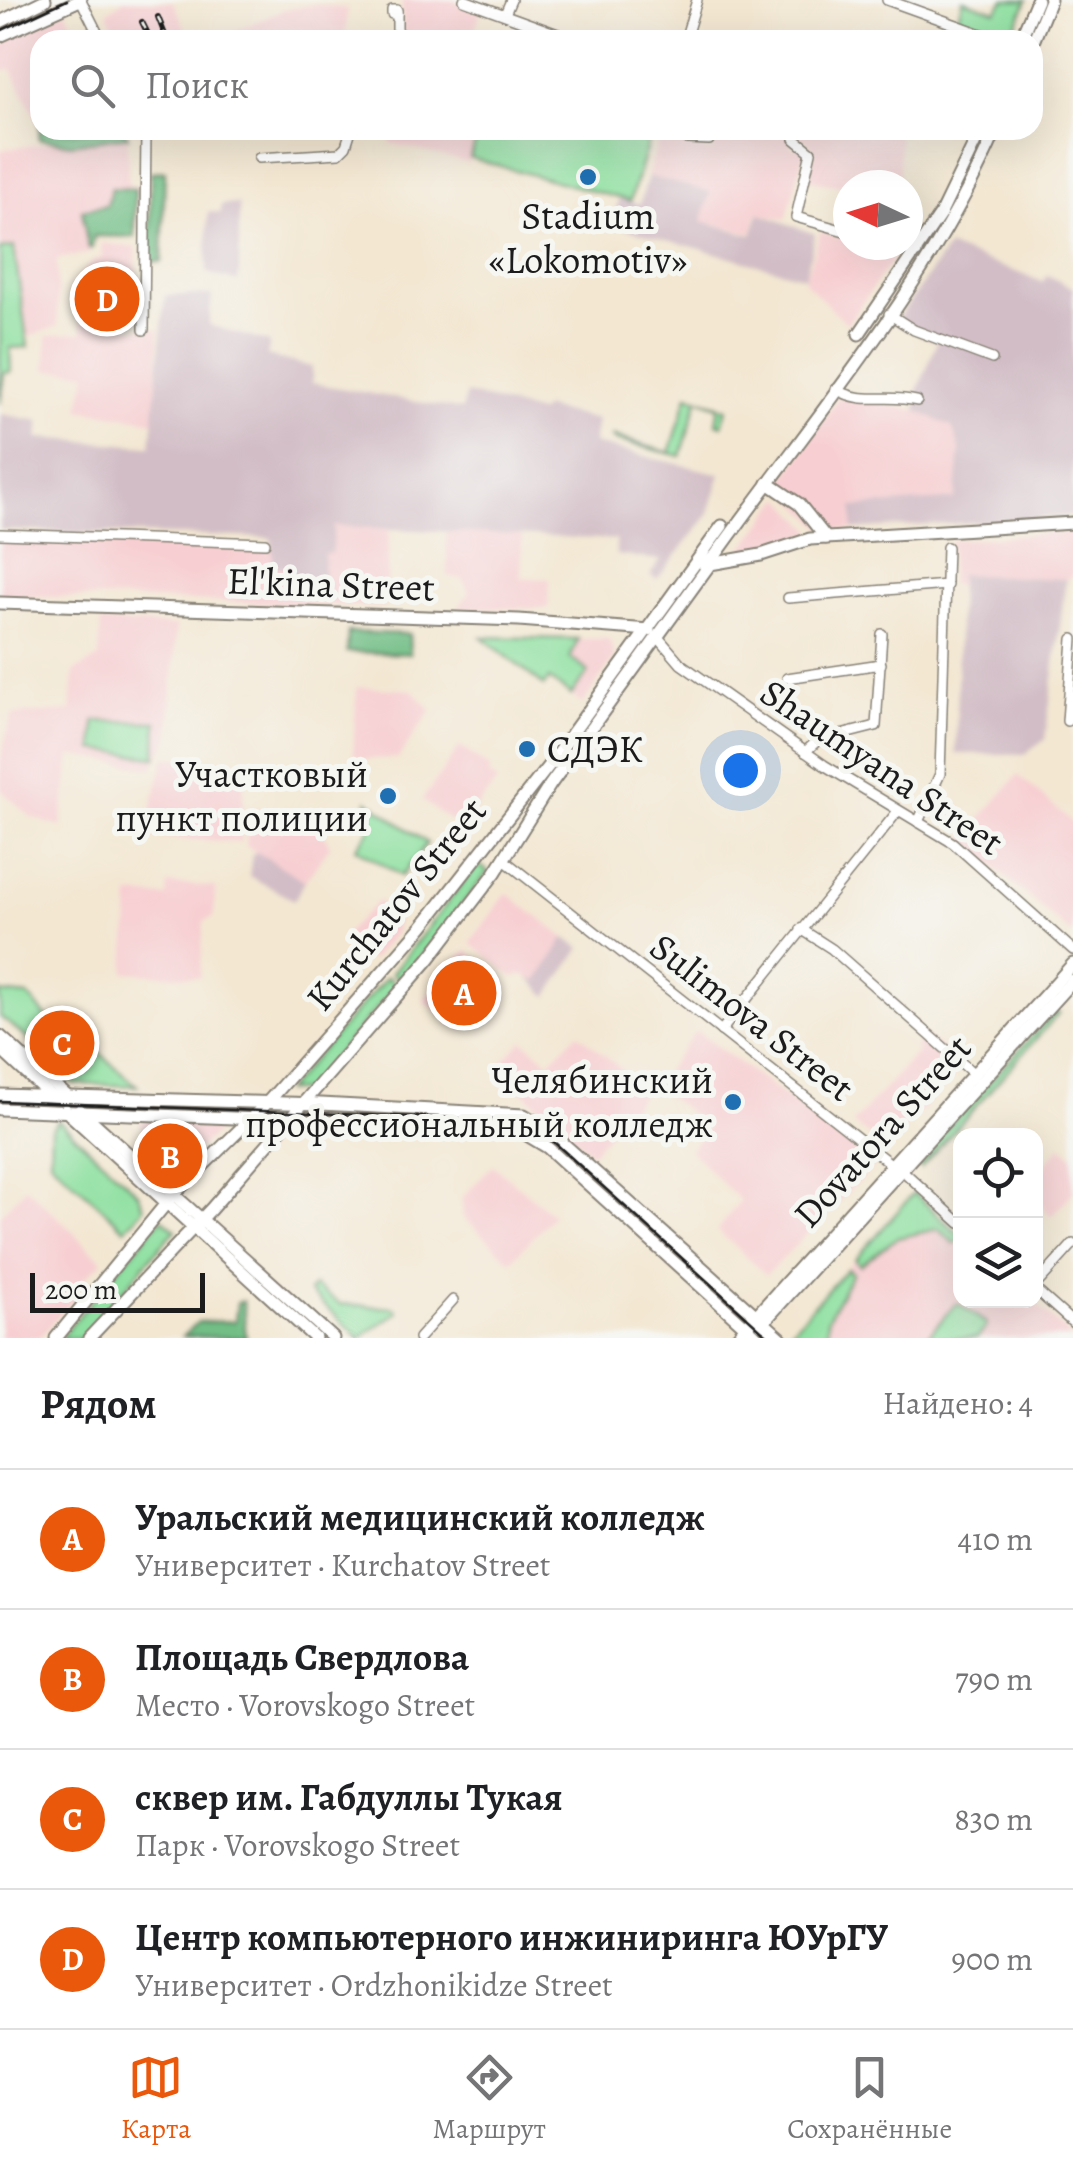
<!DOCTYPE html>
<html lang="ru">
<meta charset="utf-8">
<style>
:root{--surface:#fff;--page:#f6f6f6;--text:#202124;--muted:#757577;--line:#e0e0e0;--accent:#ea580c}
body{margin:0;font-family:Alegreya,serif;background:var(--page);color:var(--text)}
.controls{position:absolute;right:30px;bottom:30px;display:grid;overflow:hidden;border-radius:20px;box-shadow:0 10px 40px #0002}
.controls button{width:90px;height:90px;display:grid;place-items:center;padding:0;border:0;border-bottom:2px solid var(--line);background:var(--surface);color:var(--text);font:50px sans-serif}
.compass{position:absolute;left:833px;top:170px;width:90px;height:90px;border-radius:50%;background:var(--surface);box-shadow:0 10px 40px #0002;rotate:274deg}
.scale{position:absolute;left:30px;bottom:25px;width:175px;box-sizing:border-box;padding-left:10px;border:5px solid #1c1c1c;border-top:0;font-size:28px;line-height:35px;white-space:nowrap;color:#1c1c1c;-webkit-text-stroke:8px #f6f6f2;paint-order:stroke}
.you{position:absolute;left:740px;top:770px;width:35px;height:35px;margin:-25px;border:8px solid #fff;border-radius:50%;background:#1a73e8;box-shadow:0 0 0 15px #1a73e833}
.badge{display:grid;place-items:center;width:65px;height:65px;border-radius:50%;background:var(--accent);color:#fff;font-size:32px;font-weight:700}
.pin{position:absolute;translate:-50% -50%;border:5px solid #fff;box-shadow:0 2px 10px #0006}
.list{margin:0;padding:0;list-style:none}
h2{display:flex;justify-content:space-between;align-items:center;height:130px;margin:0;padding:0 40px;font-size:42px}
h2 small{font-size:32px;font-weight:400;color:var(--muted)}
.list li{display:grid;grid-template-columns:65px 1fr auto;gap:30px;align-items:center;box-sizing:border-box;height:140px;padding:0 40px;border-top:2px solid var(--line)}
.list b{display:block;font-size:38px;white-space:nowrap}
.list p{margin:0;font-size:32px;white-space:nowrap;color:var(--muted)}
.list em{font-size:32px;font-style:normal;color:var(--muted)}
.icon{flex:none;width:55px;height:55px;fill:none;stroke:currentColor;stroke-width:2;stroke-linecap:round;stroke-linejoin:round}
.map{position:relative;flex:none;width:1073px;height:1338px;overflow:hidden}
.search{position:absolute;background:var(--surface);box-shadow:0 10px 40px #0002;left:30px;right:30px;top:30px;height:110px;display:flex;align-items:center;gap:25px;box-sizing:border-box;padding:0 35px;border-radius:30px;color:var(--muted);font-size:38px}
.sheet{height:690px;background:var(--surface)}
nav{display:flex;justify-content:space-around;align-items:center;box-sizing:border-box;height:140px;border-top:2px solid var(--line);background:var(--surface);font-size:28px;color:var(--muted)}
nav a{display:grid;justify-items:center;gap:5px}
nav .on{color:var(--accent)}
.map>svg:first-child{display:block}
</style>
<div class="map">
<svg width="1073" height="1338" viewBox="0 0 1073 1338">
<rect width="100%" height="100%" fill="#f6f6f2"/>
<filter id="ink" filterUnits="userSpaceOnUse"><feTurbulence type="fractalNoise" baseFrequency=".01" numOctaves="2"/><feDisplacementMap in="SourceGraphic" scale="20" xChannelSelector="R" yChannelSelector="G"/><feConvolveMatrix kernelMatrix="1 2 1 2 8 2 1 2 1" color-interpolation-filters="sRGB"/></filter>
<filter id="wash" filterUnits="userSpaceOnUse"><feTurbulence type="fractalNoise" baseFrequency=".0048" numOctaves="4" result="noise"/><feDisplacementMap in="SourceGraphic" scale="40" xChannelSelector="R" yChannelSelector="G"/><feGaussianBlur stdDeviation="2.25" result="paint"/><feColorMatrix in="noise" values="0 0 0 0 0 0 0 0 0 0 0 0 0 0 0 0 0 1.4 0 .05"/><feComposite in="paint" operator="in"/></filter>
<g filter="url(#wash)">
<rect width="100%" height="100%" fill="#f3e7d2"/>
<g fill="#f7cfd2">
<polygon points="123,0 173,2 191,40 120,40 107,12"/>
<polygon points="402,0 452,0 481,12 471,40 402,40"/>
<polygon points="317,4 347,9 345,40 216,40 281,11"/>
<polygon points="66,10 81,40 40,40 40,126 11,68 0,72 0,44"/>
<polygon points="42,130 127,130 128,177 130,186 138,187 137,234 90,234 90,253 57,259 58,326 28,337 14,247 0,249 0,150 49,143"/>
<polygon points="394,130 480,130 468,163 390,143"/>
<polygon points="662,130 682,130 689,146 711,152 717,130 771,130 793,135 790,147 805,150 786,219 757,213 752,233 702,221 709,192 648,176"/>
<polygon points="800,130 881,130 899,136 899,179 873,180 848,188 809,179 815,149 799,136"/>
<polygon points="821,232 848,240 848,245 896,254 847,324 804,281"/>
<polygon points="102,243 136,248 136,315 129,315 128,328 159,329 155,421 79,409 88,372 46,370 47,336 82,333 76,280 95,259 101,259"/>
<polygon points="841,394 917,411 952,427 960,450 955,499 853,507 853,530 824,529 779,485"/>
<polygon points="782,497 814,532 740,553"/>
<polygon points="334,526 389,529 386,607 0,595 0,538 274,548 274,566 323,567 324,554 332,553"/>
<polygon points="447,532 518,534 522,538 521,578 550,579 548,608 458,608 469,593 463,579 447,576"/>
<polygon points="1073,532 1073,575 1066,579 960,574 959,584 950,584 951,540"/>
<polygon points="101,622 176,626 169,738 152,768 71,755 61,827 31,817 0,789 0,760 12,715 71,711 74,672 99,658"/>
<polygon points="578,639 609,639 615,657 582,704 571,695 589,672 570,658"/>
<polygon points="357,687 412,690 431,710 398,758 364,759 353,754"/>
<polygon points="460,747 491,769 488,774 497,781 460,828 422,800"/>
<polygon points="165,758 245,763 241,842 144,837"/>
<polygon points="1018,775 1073,823 1073,935 963,839"/>
<polygon points="248,808 313,812 330,846 305,881 246,846"/>
<polygon points="168,884 215,887 214,917 204,921 200,977 125,972 130,895 167,897"/>
<polygon points="507,893 565,938 537,981 523,974 514,977 470,943"/>
<polygon points="378,901 397,918 395,932 371,961 345,934"/>
<polygon points="467,950 506,986 464,1029 423,1000"/>
<polygon points="696,1031 876,1164 766,1275 717,1230 740,1201 690,1150 708,1126 654,1087"/>
<polygon points="578,1033 646,1090 591,1153 497,1068 523,1040 549,1062"/>
<polygon points="924,1035 961,1066 887,1148 853,1124 918,1051 915,1047"/>
<polygon points="146,1120 213,1128 217,1131 174,1172 135,1143 151,1137 139,1122"/>
<polygon points="1061,1146 1073,1156 1073,1192 1052,1216 1036,1201 1036,1175"/>
<polygon points="493,1165 553,1215 511,1261 463,1217 462,1198"/>
<polygon points="26,1187 103,1261 74,1288 79,1294 38,1338 0,1338 0,1215"/>
<polygon points="914,1193 960,1236 960,1300 1032,1301 1073,1338 796,1338 789,1332"/>
</g>
<g fill="#d2bdc6">
<polygon points="648,176 710,192 702,221 752,235 759,213 815,234 805,277 611,225 619,200 640,204"/>
<polygon points="239,204 239,273 238,282 207,273 207,258 208,212 221,213 221,205"/>
<polygon points="948,247 1043,282 1047,275 1073,288 1073,516 853,530 853,507 955,499 960,450 952,427 917,411 916,395 937,342 894,324"/>
<polygon points="165,295 212,295 209,325 270,343 267,356 312,367 312,383 462,410 466,394 539,413 545,408 597,420 593,444 721,474 708,516 657,579 650,575 661,560 616,555 616,540 334,526 332,553 324,554 323,579 285,578 286,567 274,567 271,538 0,530 0,414 40,421 38,438 151,446"/>
<polygon points="959,574 1066,579 1045,740 1025,754 956,754"/>
<polygon points="257,852 305,881 294,900 249,876 252,855"/>
<polygon points="565,938 581,948 548,996 528,977 537,981"/>
</g>
<g fill="#8ee0a0" stroke="#557e5e" stroke-width="2.5">
<polygon points="963,0 996,11 1004,0 1027,0 1014,32 1005,37 957,19"/>
<polygon points="480,130 652,130 630,201 470,158"/>
<polygon points="14,247 28,347 10,348 11,372 4,373 0,404 0,249"/>
<polygon points="688,395 727,409 722,425 716,423 719,405 698,399 681,456 614,440 612,436 670,453"/>
<polygon points="482,637 578,639 570,658 589,672 571,695 549,679 544,686"/>
<polygon points="95,721 157,722 156,757 94,750"/>
<polygon points="368,801 427,843 402,876 356,848 370,830"/>
<polygon points="478,864 488,872 402,981 392,973"/>
<polygon points="387,977 397,985 305,1091 285,1091"/>
<polygon points="0,993 28,996 51,1022 57,1015 137,1086 74,1084 37,1052 40,1048 0,1017"/>
<polygon points="1053,1013 1059,1013 921,1168 915,1163"/>
<polygon points="58,1120 138,1193 144,1208 125,1229 50,1160 51,1129"/>
<polygon points="914,1193 960,1235 960,1241 954,1243 938,1229 897,1238 860,1265 855,1260"/>
<path d="M162,1218l14,12c-34,34 -61,73 -92,108h-24z"/>
<polygon points="847,1269 852,1273 827,1320 828,1338 796,1338 789,1332"/>
<polygon points="314,1286 340,1304 395,1308 398,1312 360,1338 309,1292"/>
<polygon points="957,1303 986,1323 986,1328 977,1338 926,1338"/>
</g>
<g fill="#72be86" stroke="#476d51" stroke-width="2.5">
<polygon points="40,111 40,130 124,130 128,136 71,144 39,139"/>
<polygon points="165,171 162,262 149,262 151,172"/>
<polygon points="111,188 135,189 135,237 94,236 92,248 88,249 82,210 107,205"/>
<polygon points="348,632 409,634 410,654 347,652"/>
<polygon points="243,1301 246,1338 183,1336 198,1322 235,1321 237,1303"/>
</g>
</g>
<g filter="url(#ink)">
<g fill="none" stroke-linecap="round" stroke-linejoin="round">
<g stroke="#888277" stroke-width="12">
<g id="minor">
<polyline points="81,0 101,40"/>
<polyline points="464,0 574,40"/>
<polyline points="887,0 998,40"/>
<rect x="392" y="10" width="5" height="4"/>
<polyline points="505,14 511,0"/>
<polyline points="397,40 397,12"/>
<polyline points="685,40 697,0"/>
<polyline points="685,130 688,139 709,140 712,130"/>
<polyline points="797,130 795,139 811,152 796,217 848,232"/>
<polyline points="259,158 339,153 346,146 351,130"/>
<polyline points="893,245 917,253"/>
<polyline points="889,314 914,330 992,359"/>
<polyline points="144,330 146,130"/>
<path d="M836,389c28,17 48,4 81,12"/>
<polyline points="0,534 265,543"/>
<polyline points="788,598 947,585"/>
<polyline points="657,636 681,664 824,765 953,843 1073,950"/>
<polyline points="787,678 881,664"/>
<polyline points="1067,721 1073,639"/>
<polyline points="805,752 817,741 876,726 882,634"/>
<polyline points="918,822 940,774 947,547"/>
<polyline points="504,860 892,1165"/>
<polyline points="801,929 832,949 974,1074"/>
<polyline points="721,1031 898,811"/>
<polyline points="902,1170 960,1223"/>
<polyline points="1036,1285 1073,1244"/>
<polyline points="1036,1290 1073,1323"/>
<polyline points="419,1338 453,1300"/>
</g>
</g>
<g stroke="#888277" stroke-width="15">
<g id="major">
<polyline points="0,22 45,0"/>
<polyline points="0,36 80,0"/>
<polyline points="1020,40 1037,0"/>
<polyline points="1033,42 1050,0"/>
<polyline points="859,334 940,215 981,130"/>
<polyline points="768,483 799,504 826,538"/>
<path d="M704,565l11,-9c98,-137 214,-270 281,-426"/>
<polyline points="0,603 519,620 649,630"/>
<polyline points="0,1036 67,1096"/>
<polyline points="0,1049 52,1097"/>
<polyline points="0,1095 321,1104 524,1115 547,1129 781,1338"/>
<polyline points="0,1109 517,1129 547,1147 758,1338"/>
<polyline points="65,1110 315,1338"/>
<polyline points="80,1110 333,1338"/>
<polyline points="761,1325 1073,980"/>
<polyline points="56,1338 173,1195 267,1103 422,927 550,764 722,526"/>
<polyline points="89,1338 211,1209 429,959 495,873 550,785 710,564 761,555 810,539 1073,523"/>
<polyline points="736,1338 1073,964"/>
</g>
</g>
<use href="#minor" stroke="#fff" stroke-width="9"/>
<use href="#major" stroke="#fff" stroke-width="11"/>
<g stroke="#1c1c1c" stroke-width="2.5">
<polyline points="0,31 67,0"/>
<polyline points="0,1101 523,1121 543,1132 770,1338"/>
</g>
<g stroke="#1c1c1c" stroke-width="6">
<g id="rail">
<polyline points="158,17 167,40"/>
<polyline points="142,22 151,40"/>
</g>
</g>
<use href="#rail" stroke="#f6f6f2" stroke-width="2.5" stroke-dasharray="8" stroke-linecap="butt"/>
</g>
</g>
<g fill="#1f6fb2" stroke="#f6f6f2" stroke-width="4">
<circle cx="588" cy="177" r="10"/>
<circle cx="527" cy="749" r="10"/>
<circle cx="388" cy="796" r="10"/>
<circle cx="733" cy="1102" r="10"/>
</g>
<g text-anchor="middle" stroke-width="10" stroke-linejoin="round" paint-order="stroke">
<g font-size="38" fill="#1c1c1c" stroke="#f6f6f2" text-anchor="end">
<text x="588" y="229" text-anchor="middle">Stadium<tspan x="588" dy="44">«Lokomotiv»</tspan></text>
<text x="547" y="762" text-anchor="start">СДЭК</text>
<text x="368" y="787">Участковый<tspan x="368" dy="44">пункт полиции</tspan></text>
<text x="713" y="1093">Челябинский<tspan x="713" dy="44">профессиональный колледж</tspan></text>
</g>
<g font-size="38" fill="#1c1c1c" stroke="#f6f6f2">
<text transform="translate(331 584) rotate(2)" y="13">El'kina Street</text>
<text transform="translate(882 767) rotate(34)" y="13">Shaumyana Street</text>
<text transform="translate(396 904) rotate(-51)" y="13">Kurchatov Street</text>
<text transform="translate(752 1017) rotate(38)" y="13">Sulimova Street</text>
<text transform="translate(882 1131) rotate(-48)" y="13">Dovatora Street</text>
</g>
</g>
</svg>
<div class="controls">
<button><svg class="icon" aria-label="locate" viewBox="0 0 24 24"><circle cx="12" cy="12" r="6"/><path d="M12 2v4M12 18v4M2 12h4M18 12h4"/></svg></button>
<button><svg class="icon" aria-label="layers" viewBox="0 0 24 24"><path d="M12 4l9 5-9 5-9-5zM3 14l9 5 9-5"/></svg></button>
</div>
<svg class="compass" viewBox="-18 -18 36 36"><path d="M0-13l5 13h-10z" fill="#e53935"/><path d="M0 13l5-13h-10z" fill="#757577"/></svg>
<div class="scale">200 m</div>
<div class="you"></div>
<div class="pin badge" style="left:464px;top:993px">A</div>
<div class="pin badge" style="left:170px;top:1156px">B</div>
<div class="pin badge" style="left:62px;top:1043px">C</div>
<div class="pin badge" style="left:107px;top:299px">D</div>
<div class="search"><svg class="icon" aria-label="search" viewBox="0 0 24 24"><circle cx="10" cy="10" r="6"/><path d="M15 15l6 6"/></svg>Поиск</div>
</div>
<section class="sheet">
<h2>Рядом<small>Найдено: 4</small></h2>
<ul class="list">
<li><span class="badge">A</span><div><b>Уральский медицинский колледж</b><p>Университет · Kurchatov Street</p></div><em>410 m</em></li>
<li><span class="badge">B</span><div><b>Площадь Свердлова</b><p>Место · Vorovskogo Street</p></div><em>790 m</em></li>
<li><span class="badge">C</span><div><b>сквер им. Габдуллы Тукая</b><p>Парк · Vorovskogo Street</p></div><em>830 m</em></li>
<li><span class="badge">D</span><div><b>Центр компьютерного инжиниринга ЮУрГУ</b><p>Университет · Ordzhonikidze Street</p></div><em>900 m</em></li>
</ul>
</section>
<nav>
<a class="on"><svg class="icon" aria-label="map" viewBox="0 0 24 24"><path d="M3 6l6-2 6 2 6-2v14l-6 2-6-2-6 2zM9 4v14M15 6v14"/></svg>Карта</a>
<a><svg class="icon" aria-label="directions" viewBox="0 0 24 24"><path d="M12 3l9 9-9 9-9-9zM9 14v-3h6M13 9l2 2-2 2"/></svg>Маршрут</a>
<a><svg class="icon" aria-label="saved" viewBox="0 0 24 24"><path d="M7 4h10v16l-5-4-5 4z"/></svg>Сохранённые</a>
</nav>
